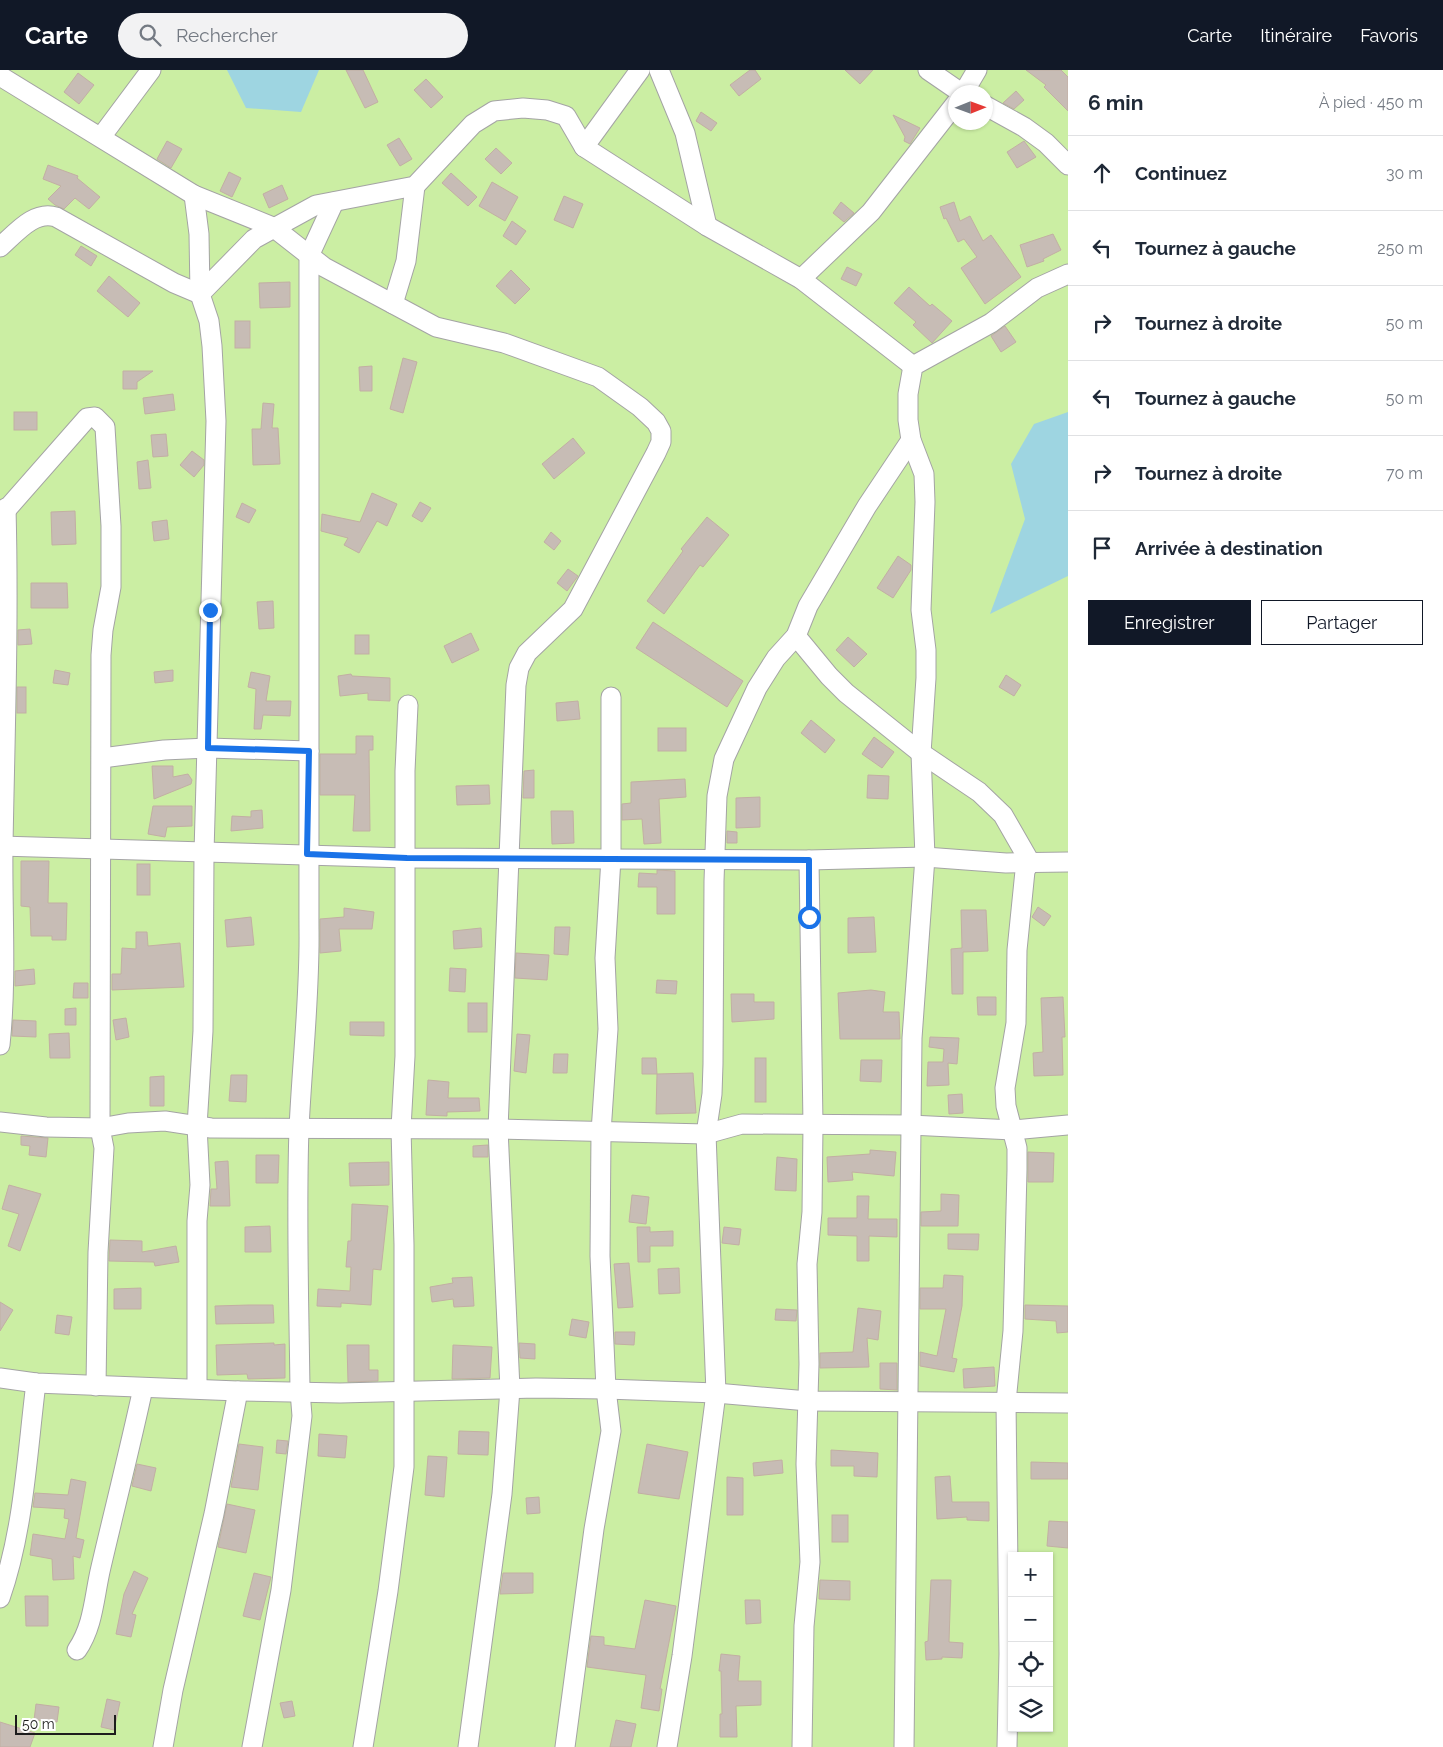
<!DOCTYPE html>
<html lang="fr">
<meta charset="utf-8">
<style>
:root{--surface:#fff;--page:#f2f2f3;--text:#1f2937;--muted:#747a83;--line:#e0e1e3;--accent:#111827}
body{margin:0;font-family:Raleway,sans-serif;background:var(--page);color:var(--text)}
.controls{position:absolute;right:15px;bottom:15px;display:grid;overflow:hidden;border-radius:0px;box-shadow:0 1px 4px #0004}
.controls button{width:45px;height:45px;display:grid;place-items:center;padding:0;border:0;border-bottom:1px solid var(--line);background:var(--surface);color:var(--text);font:25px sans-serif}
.compass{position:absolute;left:948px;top:15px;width:45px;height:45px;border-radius:50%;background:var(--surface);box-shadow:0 1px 4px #0004;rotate:89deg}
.scale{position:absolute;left:15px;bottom:12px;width:101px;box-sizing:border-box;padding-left:5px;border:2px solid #1d1d1d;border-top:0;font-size:14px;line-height:18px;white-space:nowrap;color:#1d1d1d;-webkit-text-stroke:4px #fff;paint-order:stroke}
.stop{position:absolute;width:15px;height:15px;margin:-11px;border:4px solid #1a73e8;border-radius:50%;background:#fff}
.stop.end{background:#1a73e8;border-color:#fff;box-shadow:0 1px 5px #0008}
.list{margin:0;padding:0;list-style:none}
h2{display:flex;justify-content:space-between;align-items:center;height:65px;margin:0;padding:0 20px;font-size:21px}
h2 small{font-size:16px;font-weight:400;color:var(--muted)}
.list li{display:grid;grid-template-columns:32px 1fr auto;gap:15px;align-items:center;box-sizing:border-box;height:75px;padding:0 20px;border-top:1px solid var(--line)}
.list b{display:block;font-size:19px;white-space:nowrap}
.list em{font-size:16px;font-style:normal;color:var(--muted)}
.actions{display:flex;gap:10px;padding:15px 20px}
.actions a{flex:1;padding:11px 0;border:1px solid var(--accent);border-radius:0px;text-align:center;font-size:18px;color:var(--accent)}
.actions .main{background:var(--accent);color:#fff}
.icon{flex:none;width:28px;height:28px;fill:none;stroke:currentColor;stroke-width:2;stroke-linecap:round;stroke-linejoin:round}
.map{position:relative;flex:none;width:1068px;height:1677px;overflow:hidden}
header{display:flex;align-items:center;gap:30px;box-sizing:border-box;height:70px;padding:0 25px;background:var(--accent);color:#fff}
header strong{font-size:24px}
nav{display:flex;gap:28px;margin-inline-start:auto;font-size:18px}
.search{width:350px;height:45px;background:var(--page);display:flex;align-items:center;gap:12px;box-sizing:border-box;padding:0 18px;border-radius:28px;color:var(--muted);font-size:19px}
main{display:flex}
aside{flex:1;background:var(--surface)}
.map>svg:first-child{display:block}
</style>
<header>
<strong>Carte</strong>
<div class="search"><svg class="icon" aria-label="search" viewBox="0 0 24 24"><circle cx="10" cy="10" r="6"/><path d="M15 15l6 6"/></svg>Rechercher</div>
<nav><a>Carte</a><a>Itinéraire</a><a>Favoris</a></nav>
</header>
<main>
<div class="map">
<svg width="1068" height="1677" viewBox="0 0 1068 1677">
<rect width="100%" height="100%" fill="#efeae2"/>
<path fill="#cbeea3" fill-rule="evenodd" d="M0,0h1068v1677h-1068zM956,22h30v30h-30zM1012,1486h37v172h-37z"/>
<g fill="#9ed5e1">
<polygon points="227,0 319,0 301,42 246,38"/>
<polygon points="1068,342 1068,506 990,544 1025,449 1011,394 1034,354"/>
</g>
<g fill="#c7bcb5" stroke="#c2afa3">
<polygon points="346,0 363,0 378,32 365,38"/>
<polygon points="750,0 755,0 761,9 739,26 730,15"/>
<polygon points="845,0 873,0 860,14"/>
<polygon points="1026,0 1061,0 1068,7 1068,41 1044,17 1046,15"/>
<polygon points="78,3 94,15 79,34 64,22"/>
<polygon points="426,9 443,27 431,38 414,20"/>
<polygon points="1016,21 1024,30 1014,39 1003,33"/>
<polygon points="701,42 717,53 711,61 696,51"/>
<polygon points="893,45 920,58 910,74 904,71 905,67"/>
<polygon points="399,68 412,89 400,96 387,75"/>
<polygon points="167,71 182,79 171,98 157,89"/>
<polygon points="1024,71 1036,87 1017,98 1007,82"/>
<polygon points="496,78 512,93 501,104 485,89"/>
<polygon points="48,95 78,106 77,108 100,127 89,139 75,128 64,139 55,135 48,129 61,116 43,109"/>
<polygon points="229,102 241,108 232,127 220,121"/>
<polygon points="451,103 477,127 468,136 442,113"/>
<polygon points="492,112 518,127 505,151 479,136"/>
<polygon points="282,115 288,129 269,138 263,124"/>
<polygon points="564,126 583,134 573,158 554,150"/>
<polygon points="841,132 854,143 844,152 833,143"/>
<polygon points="954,132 960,151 970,146 983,171 991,165 1021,207 985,234 961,198 977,187 964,169 958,172 946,148 944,149 940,137"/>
<polygon points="512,151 526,161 516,175 503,166"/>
<polygon points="1053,164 1061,180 1043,189 1044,191 1027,197 1020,175"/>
<polygon points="81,176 97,186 91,196 75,185"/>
<polygon points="847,197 862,204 856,216 841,209"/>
<polygon points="511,200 530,219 515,234 496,216"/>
<polygon points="109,206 140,233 128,247 97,221"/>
<polygon points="290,212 290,237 260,238 259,213"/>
<polygon points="909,217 930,236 932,234 952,251 932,273 913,255 916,252 894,233"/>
<rect x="235" y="251" width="15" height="27"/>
<polygon points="1005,256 1016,272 1001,282 991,266"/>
<polygon points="403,288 417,292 403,343 390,339"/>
<polygon points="372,296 372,321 360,321 359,297"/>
<polygon points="123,301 153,301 137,312 137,319 123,319"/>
<polygon points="173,324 175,340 145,344 143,328"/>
<polygon points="263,333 274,334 272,358 278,358 280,394 253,395 252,359 261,359"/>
<rect x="14" y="342" width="23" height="18"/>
<polygon points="166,364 168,386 153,387 151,365"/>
<polygon points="573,368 585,383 554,409 542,394"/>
<polygon points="192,381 204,390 204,395 194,407 180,395"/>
<polygon points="148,390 151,418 139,419 137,392"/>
<polygon points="372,423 397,434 387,456 377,451 359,483 344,475 348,468 321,461 322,444 360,452"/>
<polygon points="420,432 431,438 422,452 412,446"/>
<polygon points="242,433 256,440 249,453 236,447"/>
<polygon points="75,441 76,474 52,475 51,442"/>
<polygon points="707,447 729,465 703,497 700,495 664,544 647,531 683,481 681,479"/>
<polygon points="167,450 169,469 154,471 152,452"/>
<polygon points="551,462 561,471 554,480 544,472"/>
<polygon points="898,486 911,495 911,500 893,528 877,518"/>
<polygon points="568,499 578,506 567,521 557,513"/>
<polygon points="31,513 67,513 68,538 31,538"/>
<polygon points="273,531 274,558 259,559 257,532"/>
<polygon points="653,552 743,611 727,637 636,578"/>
<polygon points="30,559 32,574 18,575 18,560"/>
<polygon points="471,563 479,580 452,593 444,576"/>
<rect x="355" y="565" width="14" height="19"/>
<polygon points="848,567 867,584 854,597 836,580"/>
<polygon points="55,600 70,603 68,615 53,613"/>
<polygon points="173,600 173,611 155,613 154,602"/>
<polygon points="251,602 270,606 266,631 291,631 290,646 263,645 261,659 254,659 256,619 248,617"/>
<polygon points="351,604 352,606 390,608 390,631 368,630 368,623 340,626 338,606"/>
<polygon points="1006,605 1021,615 1014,626 999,617"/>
<rect x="17" y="617" width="9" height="26"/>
<polygon points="578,631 580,649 557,651 556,633"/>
<polygon points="811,650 835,670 825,683 801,663"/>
<rect x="658" y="658" width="28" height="23"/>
<polygon points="356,666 373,666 373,680 369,680 370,761 353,761 355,725 320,725 320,684 356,684"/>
<polygon points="874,667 894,682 882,698 862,684"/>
<polygon points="152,696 173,696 173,707 188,704 192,710 191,714 154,729"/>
<polygon points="534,700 534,728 523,728 524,701"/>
<polygon points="868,705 889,706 888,729 867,728"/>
<polygon points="685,709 686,727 659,729 661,773 644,774 642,749 622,750 622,734 631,733 631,712"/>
<polygon points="489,715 490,734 457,735 456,716"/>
<polygon points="760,727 760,757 736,758 736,728"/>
<polygon points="153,736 192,736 192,756 167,757 165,767 148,764"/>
<polygon points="262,740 263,758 231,761 232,746 251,747 251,741"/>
<polygon points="551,741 573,741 574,773 552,774"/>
<polygon points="727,761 737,762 737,773 727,773"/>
<polygon points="21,791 49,791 48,833 67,833 66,870 52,870 52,866 31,866 30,837 21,836"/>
<rect x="137" y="794" width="13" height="31"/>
<polygon points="657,800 675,801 675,844 657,844 657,817 638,817 639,803 657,804"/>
<polygon points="1038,837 1051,846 1044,856 1032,847"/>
<polygon points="344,838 374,842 372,859 339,859 341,881 320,883 320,849 344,847"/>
<polygon points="961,840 986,840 988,881 963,882 963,924 952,924 951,879 962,878"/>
<polygon points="251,847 254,875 227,877 225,850"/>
<polygon points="874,847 876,882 848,883 848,848"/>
<polygon points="555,857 570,857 568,885 554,884"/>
<polygon points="481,858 482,877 454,879 453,861"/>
<polygon points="136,862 147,862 148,876 180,873 184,917 112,920 112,904 121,904 122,878 136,879"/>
<polygon points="516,883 549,885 547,910 515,908"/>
<polygon points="450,898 466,899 465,922 449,921"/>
<polygon points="34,899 35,914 15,916 15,901"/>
<polygon points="657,910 677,911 676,924 656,923"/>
<polygon points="74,913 88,913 88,928 73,928"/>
<polygon points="871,920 885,922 883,942 899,942 900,969 840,969 838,923"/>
<polygon points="731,924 754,924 754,932 774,932 774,949 732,952"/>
<polygon points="977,927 996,927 996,945 978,945"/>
<polygon points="1063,927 1065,967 1062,967 1063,1005 1034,1006 1033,983 1043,982 1041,928"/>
<rect x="468" y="933" width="19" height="29"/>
<polygon points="76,938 76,955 65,955 65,939"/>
<polygon points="126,948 129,967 116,970 113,950"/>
<polygon points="13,950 36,951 36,967 12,966"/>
<polygon points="350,952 384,952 384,966 350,965"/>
<polygon points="69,963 70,988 50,988 49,964"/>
<polygon points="517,964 530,965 526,1003 514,1001"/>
<polygon points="930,967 959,968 957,994 948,993 949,1015 927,1016 928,992 943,992 944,979 929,977"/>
<polygon points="554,984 568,984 567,1003 553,1003"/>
<polygon points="642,988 656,988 657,1004 642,1004"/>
<rect x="755" y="988" width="11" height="44"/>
<polygon points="861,990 882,990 881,1012 860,1011"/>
<polygon points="693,1003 696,1043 656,1044 657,1004"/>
<polygon points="231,1005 247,1005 246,1032 229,1031"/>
<polygon points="164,1006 164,1036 150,1036 150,1007"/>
<polygon points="428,1010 449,1012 448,1028 479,1028 480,1041 447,1042 447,1046 426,1045"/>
<polygon points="962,1024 963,1043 949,1044 948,1025"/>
<polygon points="21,1066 48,1068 46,1087 29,1085 30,1076 21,1075"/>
<polygon points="488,1075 488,1087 473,1087 473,1076"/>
<polygon points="870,1080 896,1082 894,1106 852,1102 853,1110 828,1112 827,1087 870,1084"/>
<polygon points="1028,1082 1054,1083 1053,1112 1028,1112"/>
<polygon points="256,1085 279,1085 278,1113 256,1113"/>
<polygon points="777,1087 797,1089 796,1121 775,1120"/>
<polygon points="228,1091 230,1136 210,1136 211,1119 217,1119 215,1092"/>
<polygon points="389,1092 389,1115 350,1116 349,1093"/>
<polygon points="9,1115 41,1124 20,1181 8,1176 19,1144 2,1139"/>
<polygon points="941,1124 959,1125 958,1156 921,1156 921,1142 941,1141"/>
<polygon points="632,1125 649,1127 646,1154 629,1152"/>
<polygon points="857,1126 869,1126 868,1149 897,1149 897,1167 869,1166 869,1191 857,1191 857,1166 828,1165 828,1148 857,1148"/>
<polygon points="352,1134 388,1136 381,1200 373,1199 371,1235 341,1233 341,1237 317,1236 318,1219 350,1221 351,1197 346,1197 348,1171 351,1171"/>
<polygon points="270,1156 271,1182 245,1182 245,1157"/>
<polygon points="637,1157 650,1157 650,1162 673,1161 673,1176 650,1176 650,1192 638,1192"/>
<polygon points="724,1157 741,1159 739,1175 722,1173"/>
<polygon points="948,1164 979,1164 978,1180 948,1179"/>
<polygon points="110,1170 142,1171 142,1182 176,1176 179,1192 155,1196 154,1192 109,1191"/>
<polygon points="629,1193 633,1237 618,1238 614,1194"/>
<polygon points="679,1198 680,1223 659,1224 658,1199"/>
<polygon points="944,1205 963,1206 962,1236 952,1288 957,1289 954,1302 920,1296 920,1282 937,1286 946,1239 920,1239 920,1218 943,1218"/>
<polygon points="472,1207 474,1236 454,1237 453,1229 432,1232 430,1217 453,1213 452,1208"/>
<polygon points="141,1218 141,1239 114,1239 114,1219"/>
<polygon points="0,1232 13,1240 0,1261"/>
<polygon points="249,1235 273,1235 274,1253 216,1254 215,1236"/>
<polygon points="1025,1235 1068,1236 1068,1262 1057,1263 1056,1251 1025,1249"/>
<polygon points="858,1238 881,1241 878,1270 867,1268 869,1297 820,1298 820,1283 853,1282"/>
<polygon points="776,1239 797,1240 796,1251 775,1250"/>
<polygon points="57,1245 72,1247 69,1265 55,1263"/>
<polygon points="572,1249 589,1252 586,1268 569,1265"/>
<polygon points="615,1262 635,1262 634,1275 615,1274"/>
<polygon points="274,1273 274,1275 285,1274 285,1308 248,1309 247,1304 217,1305 216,1275"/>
<polygon points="519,1273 535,1274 535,1289 520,1288"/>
<polygon points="347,1275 369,1275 369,1300 378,1300 378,1311 348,1312"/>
<polygon points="453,1275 492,1277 490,1308 452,1309"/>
<polygon points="880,1293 897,1293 897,1320 880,1319"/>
<polygon points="994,1297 995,1316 964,1318 963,1299"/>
<polygon points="459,1361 489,1362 488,1385 458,1384"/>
<polygon points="319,1364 347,1366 345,1388 318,1386"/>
<polygon points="277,1370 288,1371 286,1384 276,1383"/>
<polygon points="239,1374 263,1377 258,1420 231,1417"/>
<polygon points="647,1374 688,1382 679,1429 638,1423"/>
<polygon points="831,1380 878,1383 877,1407 854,1406 854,1396 831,1396"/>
<polygon points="428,1386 447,1387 444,1427 425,1425"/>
<polygon points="782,1390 783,1403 754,1406 753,1393"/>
<polygon points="1031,1392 1068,1393 1068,1409 1031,1409"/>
<polygon points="137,1394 156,1398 151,1421 132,1416"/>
<polygon points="950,1406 952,1432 989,1432 989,1451 967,1450 967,1447 937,1449 935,1407"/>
<polygon points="727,1407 743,1408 743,1445 727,1445"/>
<polygon points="71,1409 86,1412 76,1468 84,1470 80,1488 73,1486 74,1509 53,1510 52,1489 30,1485 33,1464 65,1469 69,1449 64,1448 65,1439 33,1437 35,1423 68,1425"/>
<polygon points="539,1427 540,1443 527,1444 526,1428"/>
<polygon points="227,1434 255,1440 246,1483 218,1477"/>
<rect x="832" y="1445" width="16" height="27"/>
<polygon points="1049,1451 1068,1452 1068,1478 1047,1476"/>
<polygon points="134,1501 148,1508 132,1544 136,1545 131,1567 116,1564 124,1524"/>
<polygon points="254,1503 271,1507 260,1550 243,1546"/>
<polygon points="503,1503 533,1503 533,1523 500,1524"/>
<polygon points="820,1510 850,1511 850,1530 819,1529"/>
<polygon points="931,1510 951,1510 949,1572 963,1573 962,1588 942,1587 942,1589 926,1590 925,1572 928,1571"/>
<polygon points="25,1526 48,1526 48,1556 26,1556"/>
<polygon points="645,1530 676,1536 660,1619 662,1619 659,1641 641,1638 646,1605 587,1597 591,1566 604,1567 604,1575 635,1579"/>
<polygon points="745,1530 760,1530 761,1553 746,1554"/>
<polygon points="721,1584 740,1586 738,1611 761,1611 761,1635 736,1636 737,1667 720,1667 720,1644 722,1644 721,1601 719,1601"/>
<polygon points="107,1629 120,1632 114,1660 101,1657"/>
<polygon points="292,1631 295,1646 284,1648 280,1633"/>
<polygon points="36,1634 59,1637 57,1652 34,1650"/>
<polygon points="616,1650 636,1654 631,1677 610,1677"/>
<polygon points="0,1652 35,1663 30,1677 0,1677"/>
</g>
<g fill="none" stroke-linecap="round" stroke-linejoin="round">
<g stroke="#a4a4a4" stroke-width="21">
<g id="minor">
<polyline points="659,0 685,63 707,156"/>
<polyline points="928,0 960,22"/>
<polyline points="0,6 194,125 273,157 324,197 436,257 504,273 598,307 640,337 656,352 661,361 661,372 656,383 573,539 527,583 519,598 516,615 498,1059 510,1319 502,1424 468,1677"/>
<polyline points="964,22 977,0"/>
<polyline points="986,36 1024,57 1046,73 1068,95"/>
<polyline points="101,67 151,0"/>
<polyline points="584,77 707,156 801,209 913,296"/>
<polyline points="194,125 199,164 200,224 209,251 212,276 216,351 204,783 203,961 197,1056 200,1115 197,1151 197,1318"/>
<path d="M0,177c16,-14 34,-37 56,-30l118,66 26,11 54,-55 62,-34 99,-19 58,-62 21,-13 29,-3 24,2 19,6 18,31 56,-77"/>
<polyline points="801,209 871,142 956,33"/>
<polyline points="393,234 406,191 415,116"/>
<polyline points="0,447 87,348 95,347 105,357 111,456 111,517 103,560 101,585 100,1058 104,1078 98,1182 96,1316"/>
<polyline points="796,566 829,606 846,623 921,683 979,722 1003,745 1030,792 1025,801 1017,880 1016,953 1005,1018 1006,1036 1017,1078 1017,1100 1013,1261 1006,1332 1009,1584 1007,1677"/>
<polyline points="102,688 164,680 208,678 309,681"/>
<polyline points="0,776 407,788 809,790 925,787 1006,793 1068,792"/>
<path d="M0,975c7,-66 2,-134 3,-200 2,-112 6,-225 3,-337"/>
<polyline points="0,1052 46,1057 100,1058 128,1053 165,1051 211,1058 498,1059 706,1064 742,1054 910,1055 1013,1060 1068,1055"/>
<polyline points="0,1308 36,1313 238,1321 340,1323 536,1318 606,1319 716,1323 808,1331 1068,1333"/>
<path d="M0,1528c24,-68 27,-144 36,-215"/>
<path d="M77,1580c17,-25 17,-54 24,-83 14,-60 29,-119 42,-179"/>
<polyline points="163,1677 173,1620 214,1444 238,1321"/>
<path d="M252,1677l29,-157 21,-174 -2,-25c-1,-87 -4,-175 -1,-262 3,-67 11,-133 10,-200 -1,-224 2,-448 0,-673l25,-54"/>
<polyline points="363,1677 388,1521 404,1397 404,1175 401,1058 405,986 405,701 408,635"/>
<polyline points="565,1677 594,1459 611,1361 606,1319 600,1186 601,1062 608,959 605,888 611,788 611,627"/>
<polyline points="667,1677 682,1586 716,1323 706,1064 712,1024 713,994 714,811 717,726 724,689 757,618 776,588 796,566 808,536 867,436 911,370"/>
<polyline points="802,1677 804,1556 810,1492 806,1394 809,1294 807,1194 812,1142 813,1055 809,790"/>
<polyline points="904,1677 912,968 925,787 921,683 926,608 926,580 921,540 925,432 924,404 911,370 908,350 908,324 913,296 991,253 1037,218 1068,204"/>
</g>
</g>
<use href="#minor" stroke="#fff" stroke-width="19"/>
</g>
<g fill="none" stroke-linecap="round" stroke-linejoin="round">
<polyline stroke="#1a73e8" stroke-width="6" points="210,540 208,678 309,681 307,784 407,788 809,790 809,847"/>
</g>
</svg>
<div class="controls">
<button>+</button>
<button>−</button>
<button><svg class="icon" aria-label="locate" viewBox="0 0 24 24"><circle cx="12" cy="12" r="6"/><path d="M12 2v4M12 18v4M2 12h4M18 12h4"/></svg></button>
<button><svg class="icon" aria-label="layers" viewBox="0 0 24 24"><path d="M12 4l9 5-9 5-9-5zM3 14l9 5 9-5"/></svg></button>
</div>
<svg class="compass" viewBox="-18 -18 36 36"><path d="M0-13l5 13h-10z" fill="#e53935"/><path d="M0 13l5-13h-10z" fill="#747a83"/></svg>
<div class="scale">50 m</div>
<div class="stop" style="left:809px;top:847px"></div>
<div class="stop end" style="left:210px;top:540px"></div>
</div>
<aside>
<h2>6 min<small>À pied · 450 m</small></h2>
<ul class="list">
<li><svg class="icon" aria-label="ahead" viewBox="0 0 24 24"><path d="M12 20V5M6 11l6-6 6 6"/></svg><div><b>Continuez</b></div><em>30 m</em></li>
<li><svg class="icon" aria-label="left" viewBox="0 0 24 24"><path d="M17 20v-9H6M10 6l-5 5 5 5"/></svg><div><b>Tournez à gauche</b></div><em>250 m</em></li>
<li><svg class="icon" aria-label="right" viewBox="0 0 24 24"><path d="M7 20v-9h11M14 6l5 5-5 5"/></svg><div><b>Tournez à droite</b></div><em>50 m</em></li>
<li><svg class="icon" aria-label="left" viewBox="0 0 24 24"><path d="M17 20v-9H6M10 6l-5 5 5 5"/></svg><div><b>Tournez à gauche</b></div><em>50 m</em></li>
<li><svg class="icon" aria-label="right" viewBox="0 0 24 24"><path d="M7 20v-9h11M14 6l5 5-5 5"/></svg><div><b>Tournez à droite</b></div><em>70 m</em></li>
<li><svg class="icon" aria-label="arrive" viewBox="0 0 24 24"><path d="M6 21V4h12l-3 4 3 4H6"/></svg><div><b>Arrivée à destination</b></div></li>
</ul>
<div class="actions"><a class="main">Enregistrer</a><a>Partager</a></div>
</aside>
</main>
